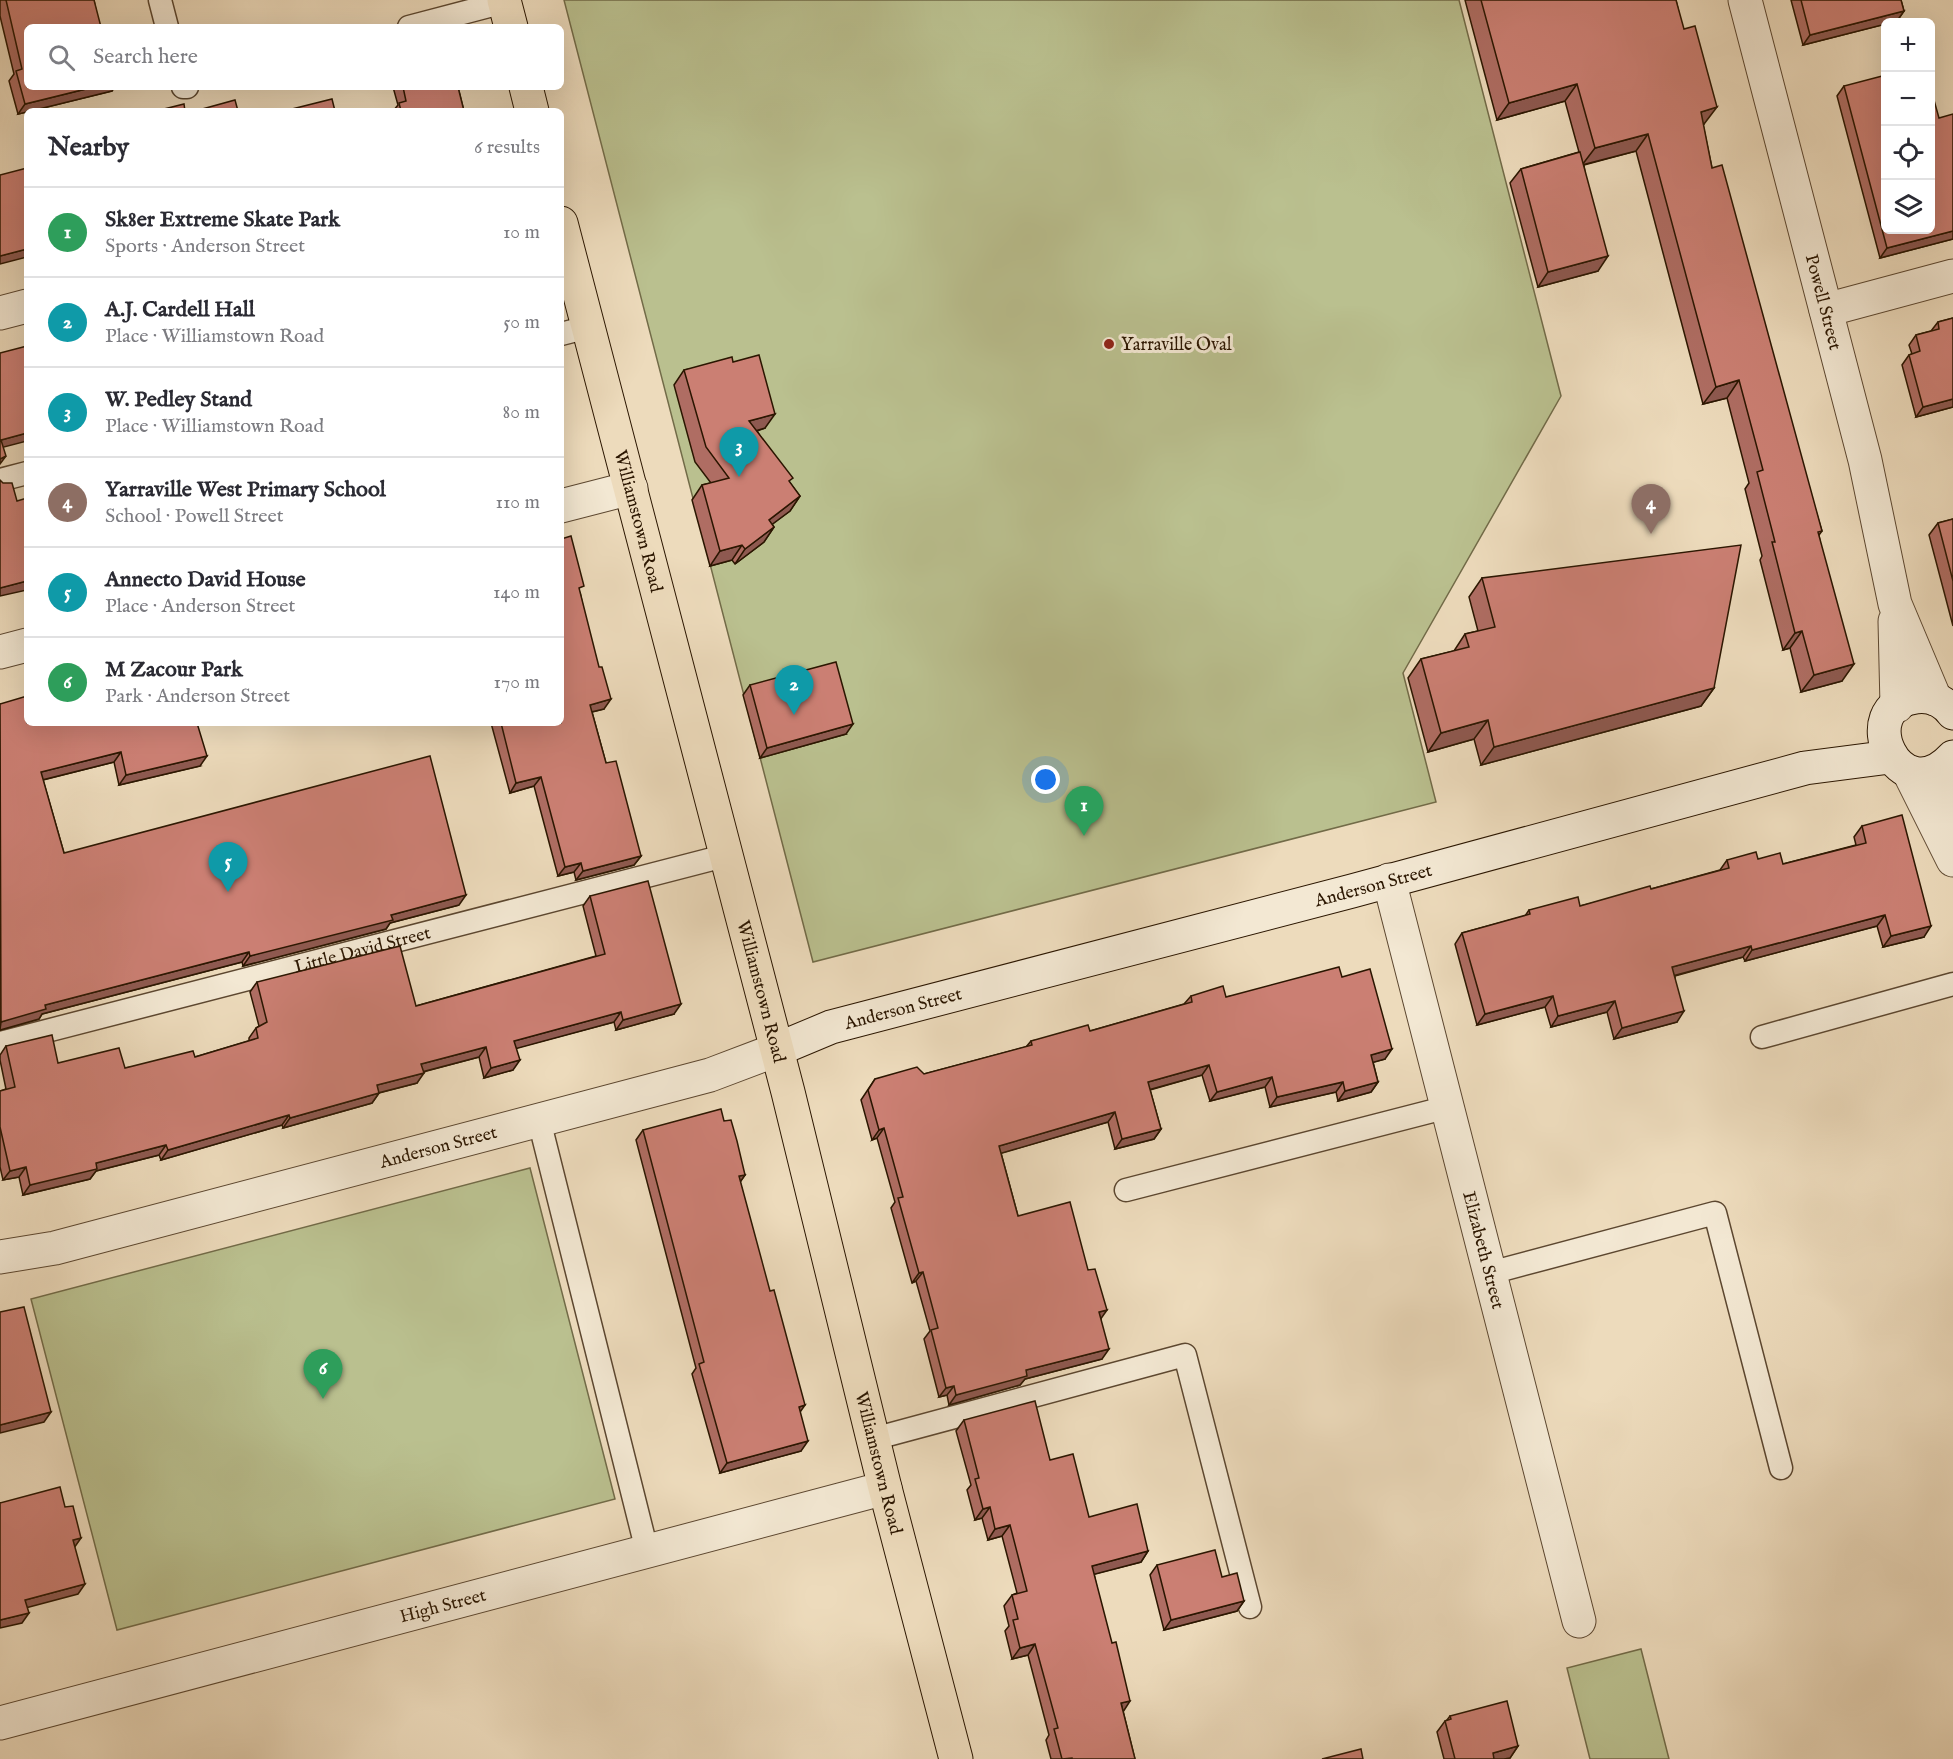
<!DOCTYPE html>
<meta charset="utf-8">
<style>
:root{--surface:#fff;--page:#f2f2f3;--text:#2b2b33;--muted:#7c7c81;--line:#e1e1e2;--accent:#8f2418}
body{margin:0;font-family:"IM FELL English",serif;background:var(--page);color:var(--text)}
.controls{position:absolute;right:18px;top:18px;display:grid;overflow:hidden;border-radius:9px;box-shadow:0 6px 24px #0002}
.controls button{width:54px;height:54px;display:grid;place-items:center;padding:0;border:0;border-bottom:2px solid var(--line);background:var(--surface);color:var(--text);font:30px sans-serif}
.you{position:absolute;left:1046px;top:780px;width:21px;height:21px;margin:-15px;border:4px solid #fff;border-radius:50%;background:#1a73e8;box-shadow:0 0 0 9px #1a73e833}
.badge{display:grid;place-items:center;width:39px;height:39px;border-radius:50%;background:var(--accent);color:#fff;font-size:20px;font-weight:700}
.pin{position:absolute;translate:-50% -50px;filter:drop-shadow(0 2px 3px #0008)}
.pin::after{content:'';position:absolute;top:32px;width:21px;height:18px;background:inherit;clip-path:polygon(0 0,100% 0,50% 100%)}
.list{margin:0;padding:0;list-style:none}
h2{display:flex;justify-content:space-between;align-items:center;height:78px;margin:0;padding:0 24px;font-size:26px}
h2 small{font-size:20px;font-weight:400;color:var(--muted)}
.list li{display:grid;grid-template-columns:39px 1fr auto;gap:18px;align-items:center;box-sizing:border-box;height:90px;padding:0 24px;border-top:2px solid var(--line)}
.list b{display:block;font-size:22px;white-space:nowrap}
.list p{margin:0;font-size:20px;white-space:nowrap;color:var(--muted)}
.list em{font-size:20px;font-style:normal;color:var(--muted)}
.icon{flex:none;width:33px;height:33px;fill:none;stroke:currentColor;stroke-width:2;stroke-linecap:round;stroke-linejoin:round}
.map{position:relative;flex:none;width:1953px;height:1759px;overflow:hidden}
.search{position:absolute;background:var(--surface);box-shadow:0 6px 24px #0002;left:24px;top:24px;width:540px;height:66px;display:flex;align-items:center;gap:15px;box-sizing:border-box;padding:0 21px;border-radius:9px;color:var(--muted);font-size:22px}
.panel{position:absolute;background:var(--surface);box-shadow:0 6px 24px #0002;left:24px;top:108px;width:540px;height:618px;border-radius:9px}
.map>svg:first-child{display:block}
</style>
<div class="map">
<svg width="1953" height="1759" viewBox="0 0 1953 1759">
<rect width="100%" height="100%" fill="#eddbbc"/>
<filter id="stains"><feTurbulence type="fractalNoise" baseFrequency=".00333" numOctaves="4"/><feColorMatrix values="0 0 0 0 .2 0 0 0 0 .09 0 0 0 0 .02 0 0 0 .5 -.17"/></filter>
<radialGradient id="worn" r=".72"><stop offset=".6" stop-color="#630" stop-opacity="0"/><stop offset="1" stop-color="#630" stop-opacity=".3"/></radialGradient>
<g fill="#bac08f" stroke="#726b48" stroke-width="1.5">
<polygon points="564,0 1459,0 1561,396 1403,673 1436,802 813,962"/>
<polygon points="530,1168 615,1499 117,1630 31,1299"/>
<polygon points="1641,1649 1669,1759 1590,1759 1567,1668"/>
</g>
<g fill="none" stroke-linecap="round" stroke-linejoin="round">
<g stroke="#5c4730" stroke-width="25">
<g id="lane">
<polyline points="160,0 167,27"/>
<polyline points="409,27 504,2"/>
<polyline points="183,87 187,87"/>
<polyline points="561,334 588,327"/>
<polyline points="0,480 27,473"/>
<polyline points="1762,1037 1953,984"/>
<path id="s1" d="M0,1043l724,-187"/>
<polyline points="539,1120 647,1551"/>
<polyline points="1126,1190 1448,1107"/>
<polyline points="1490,1273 1715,1213 1781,1468"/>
<polyline points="873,1439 1185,1355 1250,1607"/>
</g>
</g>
<g stroke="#5c4730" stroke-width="35">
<g id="street">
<path id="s2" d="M1745,0l120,460 30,144 40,95"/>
<polyline points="1826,310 1953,276"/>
<polyline points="0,313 27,306"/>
<polyline points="561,506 631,488"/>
<polyline points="1895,621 1897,706"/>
<polyline points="0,652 27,645"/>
<polyline points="1947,764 1952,846"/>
<polyline points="1909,772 1953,860"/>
<path id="s3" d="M1389,880l190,741"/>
<path id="s4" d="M0,1257l55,-9 655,-173 66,-25"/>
<path id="s5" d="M0,1723l885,-235"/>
</g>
</g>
<g stroke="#2b1601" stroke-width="35">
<g id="secondary">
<path d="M1953,713c-9,-12 -23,-18 -37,-16 -66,9 -17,118 37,60"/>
<path id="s6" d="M776,1050l55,-23 521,-136 453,-123 85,-11"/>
</g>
</g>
<g stroke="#2b1601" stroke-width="35">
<g id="primary">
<polyline points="504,0 511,27"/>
<polyline points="526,87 532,111"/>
<path id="s7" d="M561,223l227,869 97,396 71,271"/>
</g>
</g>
<use href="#lane" stroke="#f3e8d3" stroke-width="22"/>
<use href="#street" stroke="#f3e8d3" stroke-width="33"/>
<use href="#secondary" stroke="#f3e8d3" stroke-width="33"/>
<use href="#primary" stroke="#eddbbc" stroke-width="33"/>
</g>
<g fill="#af6d63" stroke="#2b1601" stroke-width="1.5">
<polygon points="0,0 94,0 112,91 18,114 9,81 14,74 0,16"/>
<polygon points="1465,0 1676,0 1704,124 1703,125 1712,168 1822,531 1819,535 1842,681 1801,692 1790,648 1783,650 1760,560 1762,556 1745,489 1749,483 1727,398 1703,404 1636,151 1584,165 1598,271 1538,287 1510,183 1521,169 1579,152 1565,101 1497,120"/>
<polygon points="1791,0 1901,0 1904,11 1897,21 1803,45"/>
<polygon points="1844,86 1939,118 1953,239 1880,258 1837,96"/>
<polygon points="393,87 458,87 464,111 393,111 398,105"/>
<polygon points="1953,318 1953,407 1916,417 1902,365 1909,355 1912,354 1909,345 1916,335 1931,331 1938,322"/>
<polygon points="733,362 765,428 757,431 790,483 800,496 790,511 772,524 774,527 764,542 735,564 732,560 710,566 692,500 702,485 711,483 695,462 674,385 684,370"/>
<polygon points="1953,519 1953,626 1929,535 1938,523"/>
<polygon points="1482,578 1714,688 1701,706 1481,765 1474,739 1428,752 1408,678 1421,659 1454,651 1465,634 1478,631 1469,597"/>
<polygon points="580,592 604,709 592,712 606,763 641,856 634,865 576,880 574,872 558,876 534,786 510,793 491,723 561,723"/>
<polygon points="750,685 846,734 760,758 743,695"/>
<polygon points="0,704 200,766 119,785 114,762 43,780 64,853 459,905 390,923 386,929 243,966 242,962 42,1014 39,1019 0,1030"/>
<polygon points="1862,826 1924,937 1883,947 1877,926 1745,961 1743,957 1675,976 1677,1022 1614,1039 1607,1012 1551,1027 1545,1007 1477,1025 1455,944 1462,933 1525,916 1529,910 1580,906 1651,889 1720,870 1727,860 1758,859 1783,864 1856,845 1854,837"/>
<polygon points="590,896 674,1014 616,1030 614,1022 516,1048 513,1070 484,1078 479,1057 423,1072 417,1083 379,1093 372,1103 283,1128 282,1125 161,1160 159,1155 96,1171 90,1179 23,1195 19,1177 3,1180 0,1167 0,1091 6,1089 0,1060 0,1055 6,1046 58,1063 125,1068 195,1057 249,1041 249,1038 256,1028 259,1026 250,992 257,982 416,1006 596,956 583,906"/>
<polygon points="1342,977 1385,1059 1373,1062 1378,1082 1371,1092 1338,1101 1336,1092 1270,1107 1265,1087 1210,1101 1202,1075 1150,1090 1161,1129 1154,1139 1115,1149 1108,1122 1001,1153 1018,1216 1101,1319 1102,1359 1025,1379 1020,1385 949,1405 947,1395 939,1397 924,1339 930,1331 916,1281 912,1283 891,1208 895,1202 877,1138 872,1140 861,1100 875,1079 924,1074 1026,1047 1031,1041 1090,1031 1184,1004 1191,996 1226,997"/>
<polygon points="724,1121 745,1175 740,1182 800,1412 801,1451 720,1473 692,1374 696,1368 636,1140 643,1130"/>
<polygon points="964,1420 1050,1460 1089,1517 1148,1551 1141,1562 1094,1574 1123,1711 1135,1759 1051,1759 1046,1740 1049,1735 1028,1655 1012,1659 1005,1631 1009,1626 1004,1606 1012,1595 1017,1593 1002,1536 988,1540 982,1518 975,1520 967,1490 971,1485 956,1431"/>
<polygon points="1157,1565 1222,1577 1244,1601 1237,1611 1164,1630 1150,1575"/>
<polygon points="1450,1716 1518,1746 1510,1758 1504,1759 1444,1759 1437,1732 1445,1721 1447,1720"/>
</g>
<g fill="#8e5950" stroke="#2b1601" stroke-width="1.5">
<polygon points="1904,11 1897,21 1886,22 1886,24 1803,45 1810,35"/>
<polygon points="1577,84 1565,101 1497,120 1509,103"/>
<polygon points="94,87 115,87 112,91 31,111 27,111 27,112 18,114 25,104"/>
<polygon points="1717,107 1704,124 1689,129 1701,112"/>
<polygon points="1648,134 1636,151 1582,165 1595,148"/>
<polygon points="1953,231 1953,239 1880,258 1887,248"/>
<polygon points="27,249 27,257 0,264 0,256"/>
<polygon points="1608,256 1598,271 1538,287 1548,272"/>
<polygon points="1739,380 1727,398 1703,404 1716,387"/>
<polygon points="1953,399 1953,407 1916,417 1923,407"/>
<polygon points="775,414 765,428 739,436 749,421"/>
<polygon points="27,433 27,441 0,448 1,440"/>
<polygon points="6,456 0,464 0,459"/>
<polygon points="800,496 790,511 758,535 769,520"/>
<polygon points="774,527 764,542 735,564 745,549"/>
<polygon points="742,545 732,560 710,566 720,551"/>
<polygon points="27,581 27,590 0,596 0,588"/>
<polygon points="1802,631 1790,648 1783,650 1795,633"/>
<polygon points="1854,664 1842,681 1801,692 1814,675"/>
<polygon points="1714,688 1701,706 1481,765 1494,747"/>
<polygon points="611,699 604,709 583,714 590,705"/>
<polygon points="1488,720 1474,739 1428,752 1441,733"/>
<polygon points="853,724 846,734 760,758 767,748"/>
<polygon points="121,752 114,762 34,782 41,772"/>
<polygon points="207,756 200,766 119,785 126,775"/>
<polygon points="541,777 534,786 510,793 516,783"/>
<polygon points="641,856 634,865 576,880 583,871"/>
<polygon points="581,863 574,872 558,876 565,867"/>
<polygon points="466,895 459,905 390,923 386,929 243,966 250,956 391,915"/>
<polygon points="1885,915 1877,926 1745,961 1752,950"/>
<polygon points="1931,926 1924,937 1883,947 1891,936"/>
<polygon points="1751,946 1743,957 1665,978 1672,967"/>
<polygon points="249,952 242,962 42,1014 39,1019 0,1030 1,1022 45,1005"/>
<polygon points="1553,996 1545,1007 1477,1025 1485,1014"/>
<polygon points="1615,1001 1607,1012 1551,1027 1558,1016"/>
<polygon points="681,1004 674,1014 616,1030 623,1020"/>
<polygon points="1684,1011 1677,1022 1614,1039 1622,1028"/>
<polygon points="621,1012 614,1022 507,1051 514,1041"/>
<polygon points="486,1047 479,1057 414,1074 421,1064"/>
<polygon points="1392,1049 1385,1059 1364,1065 1371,1055"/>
<polygon points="520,1060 513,1070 484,1078 491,1068"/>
<polygon points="1209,1065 1202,1075 1141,1092 1148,1082"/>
<polygon points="424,1073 417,1083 370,1095 377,1085"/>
<polygon points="1272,1077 1265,1087 1210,1101 1217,1092"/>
<polygon points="1343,1082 1336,1092 1270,1107 1277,1097"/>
<polygon points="1378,1082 1371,1092 1338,1101 1345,1091"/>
<polygon points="379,1093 372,1103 283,1128 290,1118"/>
<polygon points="1115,1112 1108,1122 992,1156 999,1146"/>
<polygon points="289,1115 282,1125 161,1160 168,1150"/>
<polygon points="884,1128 877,1138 872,1140 879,1130"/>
<polygon points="1161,1129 1154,1139 1115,1149 1122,1139"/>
<polygon points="166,1145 159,1155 96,1171 90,1179 23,1195 30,1185 96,1163"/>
<polygon points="26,1167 19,1177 3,1180 10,1171"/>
<polygon points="745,1175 738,1185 739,1176"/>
<polygon points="923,1272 916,1281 912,1283 919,1273"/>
<polygon points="1107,1310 1100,1320 1099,1312"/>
<polygon points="1109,1349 1102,1359 1025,1379 1020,1385 949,1405 956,1395 1026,1370"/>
<polygon points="954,1386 947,1395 939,1397 946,1388"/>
<polygon points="805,1405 798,1415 799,1407"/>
<polygon points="51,1412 44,1422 0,1433 0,1425"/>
<polygon points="808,1441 801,1451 720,1473 727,1463"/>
<polygon points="990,1507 982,1518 975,1520 983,1509"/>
<polygon points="1010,1525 1002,1536 988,1540 995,1529"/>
<polygon points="81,1538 74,1548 73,1540"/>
<polygon points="1148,1551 1141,1562 1084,1577 1092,1566"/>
<polygon points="85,1584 78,1594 18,1610 25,1600"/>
<polygon points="1244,1601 1237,1611 1164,1630 1171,1620"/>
<polygon points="29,1613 22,1623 0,1628 0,1620"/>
<polygon points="1035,1644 1028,1655 1012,1659 1020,1648"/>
<polygon points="1130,1701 1123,1712 1121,1703"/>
<polygon points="1518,1746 1510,1758 1504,1759 1488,1759 1493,1753"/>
</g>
<g fill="#cb7f73" stroke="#2b1601" stroke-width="1.5">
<polygon points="6,0 94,0 101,27 27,27 27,87 94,87 25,104 16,71 22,69"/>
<polygon points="1481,0 1676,0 1684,29 1695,26 1717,107 1701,112 1712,168 1722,165 1822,531 1818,532 1854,664 1814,675 1802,631 1795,633 1772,542 1775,542 1757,472 1763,470 1739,380 1716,387 1648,134 1595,148 1577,84 1509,103"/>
<polygon points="1801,0 1901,0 1904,11 1810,35"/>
<polygon points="1886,75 1886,230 1930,230 1930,86 1939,118 1953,114 1953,231 1887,248 1844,86"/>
<polygon points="403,87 458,87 464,111 401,111 399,103 406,101"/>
<polygon points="332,99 335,111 284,111"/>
<polygon points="235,100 238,111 195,111"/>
<polygon points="184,104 185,111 156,111"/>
<polygon points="1580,152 1608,256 1548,272 1521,169"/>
<polygon points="27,168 27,249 0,256 0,175"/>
<polygon points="1953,318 1953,399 1923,407 1909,355 1920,351 1916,335 1939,329 1938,322"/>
<polygon points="27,346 27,433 1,440 6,456 0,459 0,353"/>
<polygon points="759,355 775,414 749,421 793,478 789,481 800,496 769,520 774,527 745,549 742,545 720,551 702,485 729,478 706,447 684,370 732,357 733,362"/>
<polygon points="0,480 3,483 12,483 17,501 27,498 27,581 0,588"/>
<polygon points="1953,519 1953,581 1938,523"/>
<polygon points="571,536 584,586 579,588 599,667 602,667 611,699 590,705 606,763 616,761 641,856 583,871 581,863 565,867 541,777 516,783 501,723 561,723 561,539"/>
<polygon points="1741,545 1714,688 1494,747 1488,720 1441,733 1421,659 1469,647 1465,634 1495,627 1482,578"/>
<polygon points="836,662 853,724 767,748 750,685"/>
<polygon points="27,696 27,723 197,723 207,756 126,775 121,752 41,772 64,853 430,756 466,895 391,915 393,920 250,956 249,952 45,1005 46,1009 1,1022 0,704"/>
<polygon points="1902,815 1931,926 1891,936 1885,915 1752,950 1751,946 1672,967 1684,1011 1622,1028 1615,1001 1558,1016 1553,996 1485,1014 1462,933 1530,914 1529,910 1578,897 1580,906 1650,886 1651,889 1729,868 1727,860 1756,852 1758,859 1780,853 1783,864 1866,843 1862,826"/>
<polygon points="648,881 681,1004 623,1020 621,1012 514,1041 520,1060 491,1068 486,1047 421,1064 424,1073 377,1085 379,1093 290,1118 289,1115 168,1150 166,1145 96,1163 97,1169 30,1185 26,1167 10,1171 0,1127 0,1091 15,1087 6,1046 52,1035 58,1063 119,1048 125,1068 193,1051 195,1057 258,1038 256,1028 267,1022 257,982 400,946 416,1006 605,954 590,896"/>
<polygon points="1339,967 1342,977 1370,969 1392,1049 1371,1055 1378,1082 1345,1091 1343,1082 1277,1097 1272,1077 1217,1092 1209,1065 1148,1082 1161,1129 1122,1139 1115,1112 999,1146 1018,1216 1070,1202 1088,1270 1095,1269 1107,1310 1099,1312 1109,1349 1026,1370 1027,1376 956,1395 954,1386 946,1388 931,1330 938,1328 923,1272 919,1273 898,1198 903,1197 884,1128 879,1130 868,1090 875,1079 917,1067 924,1074 1032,1045 1031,1041 1088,1025 1090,1031 1192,1002 1191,996 1223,986 1226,997"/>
<polygon points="721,1109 724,1121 731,1120 737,1141 745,1175 739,1176 770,1291 774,1290 805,1405 799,1407 808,1441 727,1463 699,1364 704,1362 643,1130"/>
<polygon points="24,1307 51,1412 0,1425 0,1312"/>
<polygon points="1035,1401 1050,1460 1073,1454 1089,1517 1137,1504 1148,1551 1092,1566 1112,1643 1116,1642 1130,1701 1121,1703 1135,1759 1072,1759 1072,1758 1062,1759 1054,1729 1058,1728 1035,1644 1020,1648 1013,1620 1018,1619 1012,1595 1027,1591 1010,1525 995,1529 990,1507 983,1509 975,1479 979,1478 964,1420"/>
<polygon points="60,1487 65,1507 73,1506 81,1538 73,1540 85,1584 25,1600 29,1613 0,1620 0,1502 0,1503"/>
<polygon points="1215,1550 1222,1577 1237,1573 1244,1601 1171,1620 1157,1565"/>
<polygon points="1507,1701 1518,1746 1493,1753 1494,1759 1455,1759 1445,1721 1451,1719 1450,1716"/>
<polygon points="1361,1749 1363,1759 1322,1759"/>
</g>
<circle fill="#8f2418" stroke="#f3e8d3" stroke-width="2" cx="1109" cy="344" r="6"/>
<g text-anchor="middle" stroke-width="6" stroke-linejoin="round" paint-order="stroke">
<g font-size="18" fill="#2b1601" stroke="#f3e8d3">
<text dy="6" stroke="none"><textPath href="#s2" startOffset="312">Powell Street</textPath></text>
<text dy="6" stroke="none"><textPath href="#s7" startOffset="308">Williamstown Road</textPath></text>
<text dy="6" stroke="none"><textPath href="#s6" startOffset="620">Anderson Street</textPath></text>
<text dy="6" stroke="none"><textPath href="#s1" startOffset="374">Little David Street</textPath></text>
<text dy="6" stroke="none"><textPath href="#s7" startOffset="794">Williamstown Road</textPath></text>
<text dy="6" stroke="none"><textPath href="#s6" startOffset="134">Anderson Street</textPath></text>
<text dy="6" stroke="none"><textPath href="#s4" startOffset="452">Anderson Street</textPath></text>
<text dy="6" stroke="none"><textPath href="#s3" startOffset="382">Elizabeth Street</textPath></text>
<text dy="6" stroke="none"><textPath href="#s7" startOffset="1280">Williamstown Road</textPath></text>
<text dy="6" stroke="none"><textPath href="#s5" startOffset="458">High Street</textPath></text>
</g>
<g font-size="18" fill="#2b1601" stroke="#f3e8d3" text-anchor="start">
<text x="1121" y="350">Yarraville Oval</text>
</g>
</g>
<rect width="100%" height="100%" filter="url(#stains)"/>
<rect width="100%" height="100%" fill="url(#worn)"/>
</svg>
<div class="controls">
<button>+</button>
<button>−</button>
<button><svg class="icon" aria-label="locate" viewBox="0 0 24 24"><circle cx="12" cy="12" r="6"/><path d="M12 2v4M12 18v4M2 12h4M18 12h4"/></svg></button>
<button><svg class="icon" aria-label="layers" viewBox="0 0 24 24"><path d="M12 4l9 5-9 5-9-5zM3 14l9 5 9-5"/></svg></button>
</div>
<div class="you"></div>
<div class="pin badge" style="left:1084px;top:836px;background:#2e9e5b">1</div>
<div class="pin badge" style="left:794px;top:715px;background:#0f9aa8">2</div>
<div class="pin badge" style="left:739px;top:477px;background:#0f9aa8">3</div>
<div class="pin badge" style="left:1651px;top:534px;background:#8d6e63">4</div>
<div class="pin badge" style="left:228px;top:892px;background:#0f9aa8">5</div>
<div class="pin badge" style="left:323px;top:1399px;background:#2e9e5b">6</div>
<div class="search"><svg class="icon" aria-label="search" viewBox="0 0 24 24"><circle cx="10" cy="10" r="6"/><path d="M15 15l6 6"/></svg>Search here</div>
<section class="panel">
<h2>Nearby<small>6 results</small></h2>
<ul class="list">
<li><span class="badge" style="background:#2e9e5b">1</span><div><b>Sk8er Extreme Skate Park</b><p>Sports · Anderson Street</p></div><em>10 m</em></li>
<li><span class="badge" style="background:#0f9aa8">2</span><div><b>A.J. Cardell Hall</b><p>Place · Williamstown Road</p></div><em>50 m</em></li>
<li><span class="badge" style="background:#0f9aa8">3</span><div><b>W. Pedley Stand</b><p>Place · Williamstown Road</p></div><em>80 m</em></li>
<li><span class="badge" style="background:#8d6e63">4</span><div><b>Yarraville West Primary School</b><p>School · Powell Street</p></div><em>110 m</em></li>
<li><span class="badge" style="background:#0f9aa8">5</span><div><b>Annecto David House</b><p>Place · Anderson Street</p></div><em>140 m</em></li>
<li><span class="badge" style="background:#2e9e5b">6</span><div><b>M Zacour Park</b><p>Park · Anderson Street</p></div><em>170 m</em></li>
</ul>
</section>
</div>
